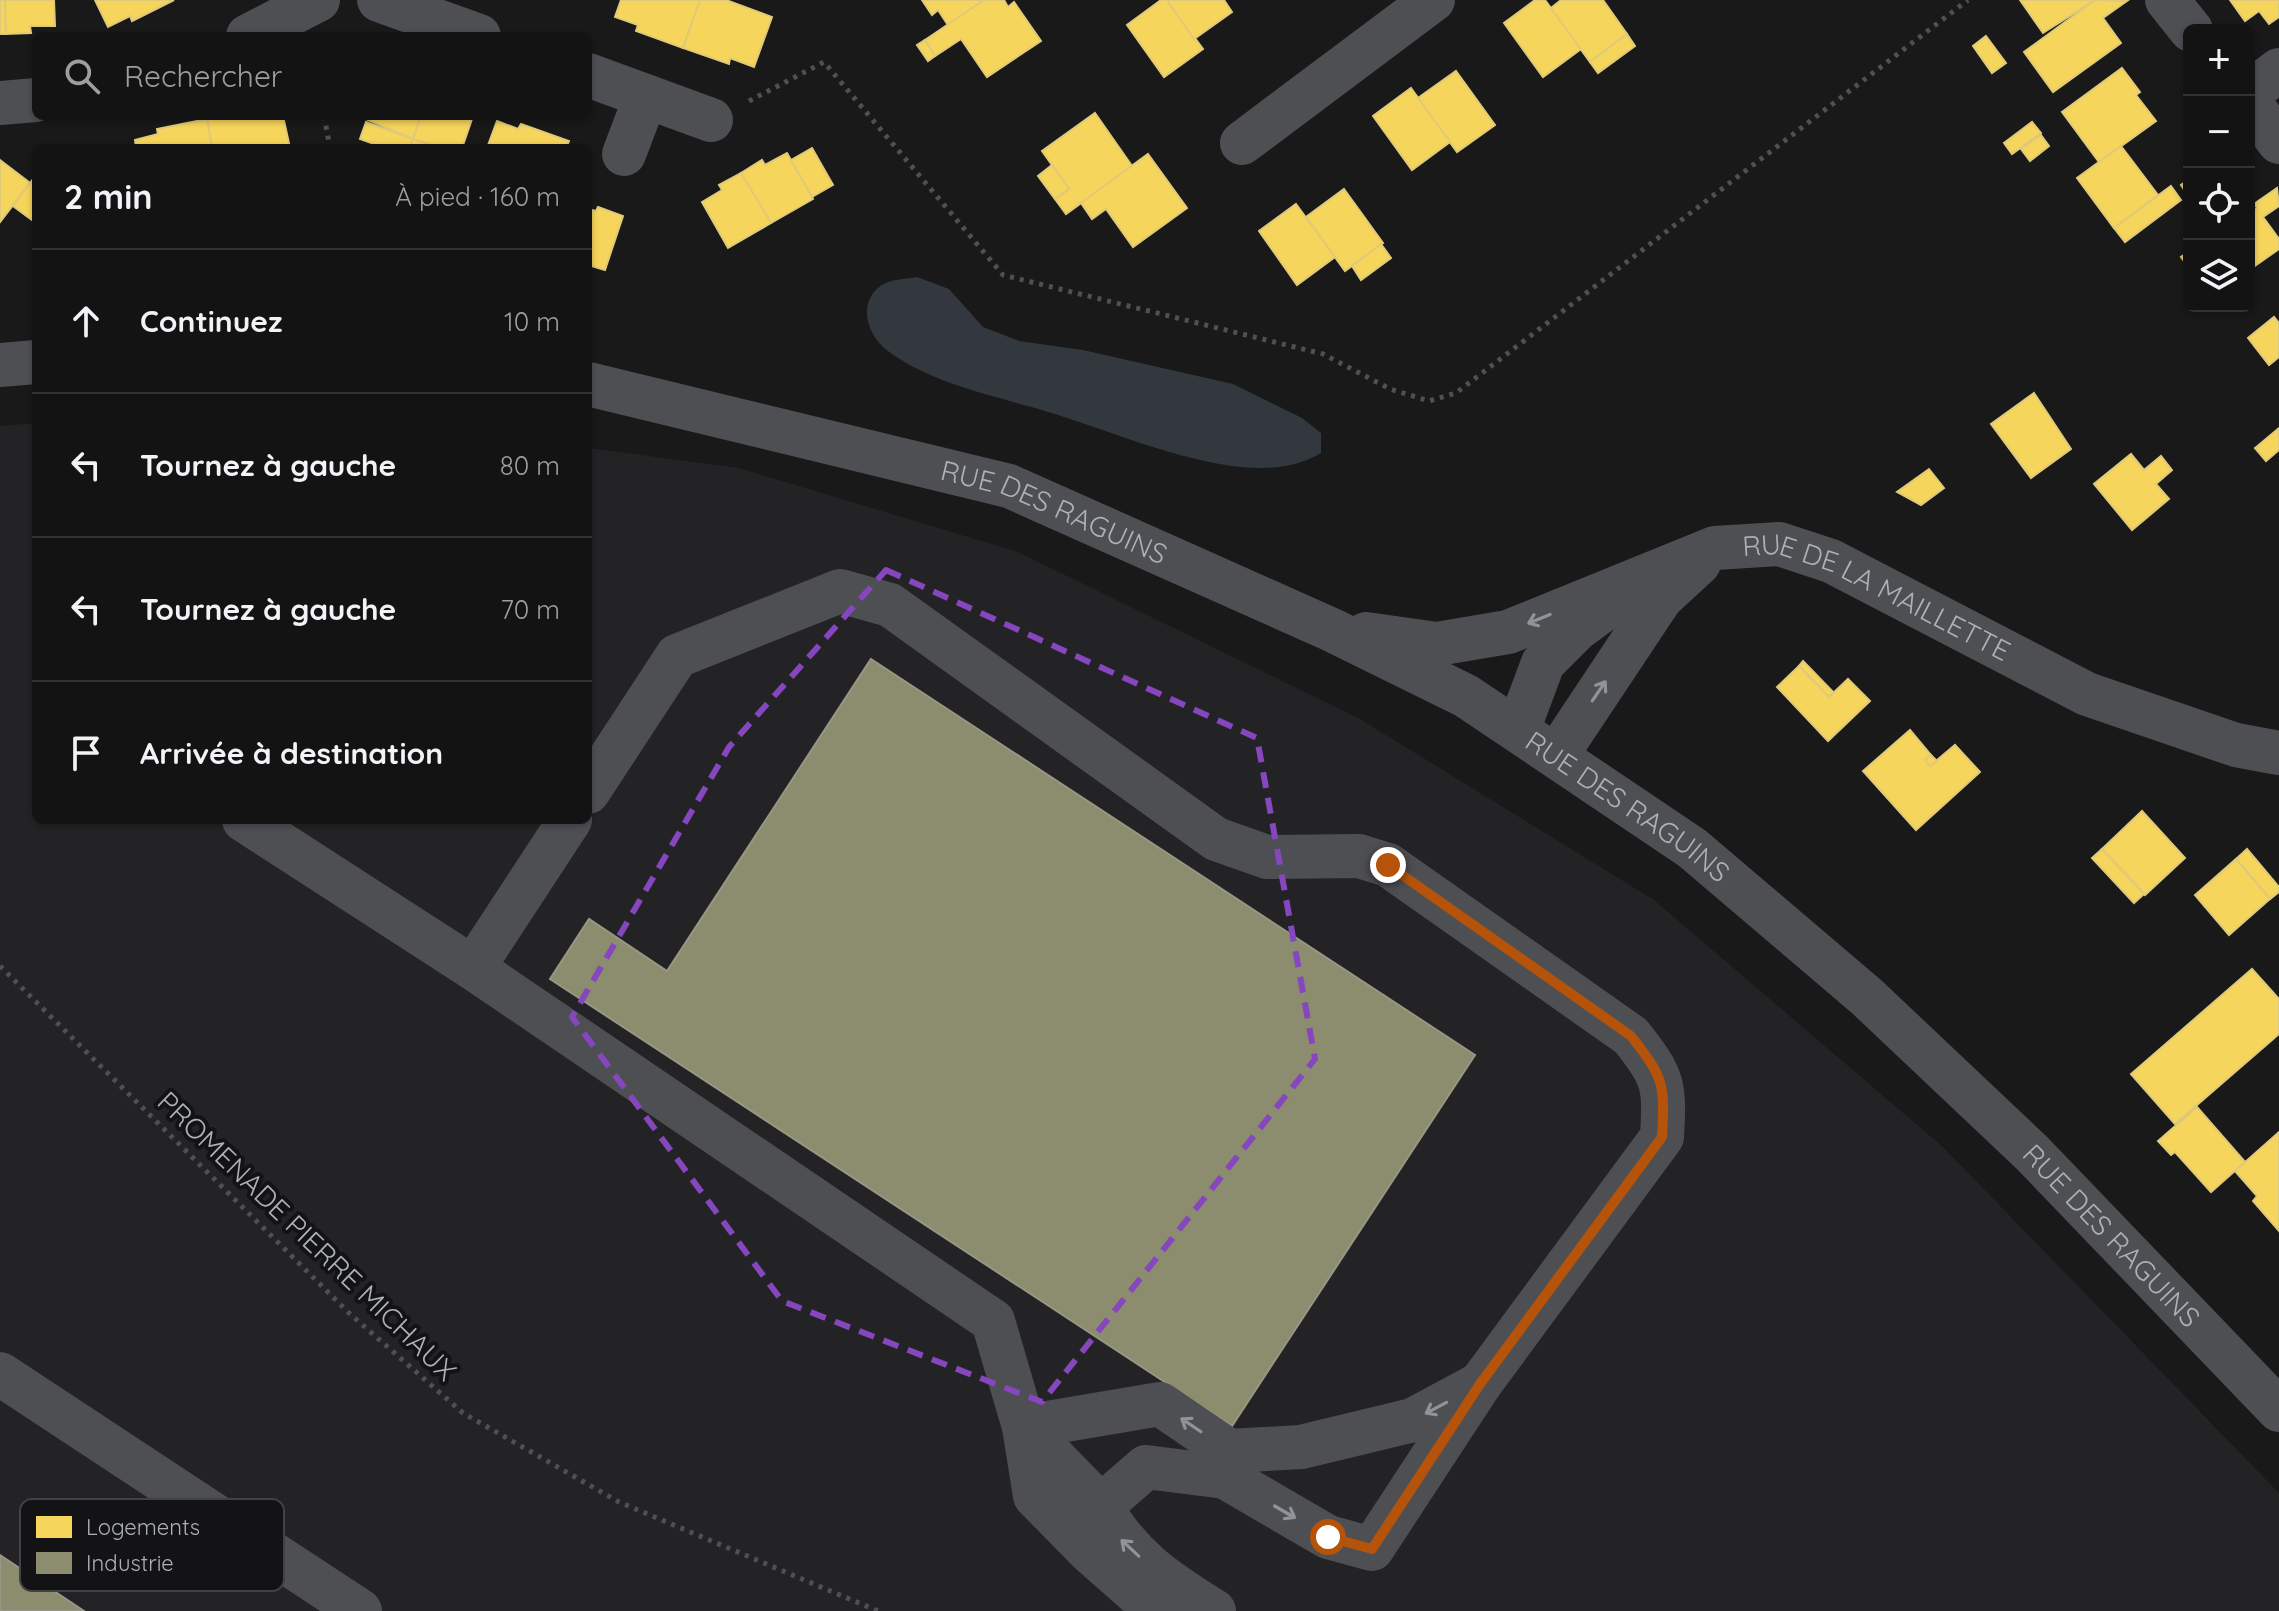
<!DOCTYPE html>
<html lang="fr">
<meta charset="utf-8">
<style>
:root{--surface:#131313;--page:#1c1c1c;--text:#f1f3f6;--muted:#9d9ea0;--line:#323233}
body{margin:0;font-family:Quicksand,sans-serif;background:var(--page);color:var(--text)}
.controls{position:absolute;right:24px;top:24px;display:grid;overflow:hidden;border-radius:12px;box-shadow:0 2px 6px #0004}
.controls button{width:72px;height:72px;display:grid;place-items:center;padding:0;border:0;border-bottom:2px solid var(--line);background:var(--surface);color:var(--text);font:40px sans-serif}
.stop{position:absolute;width:24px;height:24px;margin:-18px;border:6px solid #b45309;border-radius:50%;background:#fff}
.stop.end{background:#b45309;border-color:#fff;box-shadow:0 2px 8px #0008}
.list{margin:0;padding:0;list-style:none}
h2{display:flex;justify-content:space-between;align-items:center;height:104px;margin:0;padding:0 32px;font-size:34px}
h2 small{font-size:26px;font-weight:400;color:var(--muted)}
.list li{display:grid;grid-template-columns:52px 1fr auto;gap:24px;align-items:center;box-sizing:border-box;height:144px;padding:0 32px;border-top:2px solid var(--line)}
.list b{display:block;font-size:30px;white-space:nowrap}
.list em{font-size:26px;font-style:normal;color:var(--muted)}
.icon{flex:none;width:44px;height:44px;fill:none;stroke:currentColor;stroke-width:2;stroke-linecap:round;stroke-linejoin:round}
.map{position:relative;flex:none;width:2279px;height:1611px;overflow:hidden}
.search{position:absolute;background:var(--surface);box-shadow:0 2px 6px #0004;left:32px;top:32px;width:560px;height:88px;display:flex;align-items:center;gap:20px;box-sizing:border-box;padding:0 28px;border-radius:12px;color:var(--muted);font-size:30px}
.panel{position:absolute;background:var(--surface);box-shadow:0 2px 6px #0004;left:32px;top:144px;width:560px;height:680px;border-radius:12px}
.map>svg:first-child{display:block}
</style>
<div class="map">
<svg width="2279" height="1611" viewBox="0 0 2279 1611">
<rect width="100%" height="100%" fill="#191919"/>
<polygon fill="#232325" points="36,423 36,820 588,820 588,448 739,468 1018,552 1360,719 1654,900 1944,1148 2279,1493 2279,1611 0,1611 0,426"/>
<path fill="#32383d" d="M917,277l32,12 34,38 36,14 64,9 150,34 69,34 19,15v20c-26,16 -59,17 -89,13 -68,-10 -131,-39 -197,-58 -48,-14 -106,-26 -147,-57 -21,-15 -32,-49 -6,-66 10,-6 24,-6 35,-8z"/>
<g fill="#f6d55c" stroke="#e0ca78" stroke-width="2">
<polygon points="0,0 5,0 6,34 0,34"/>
<polygon points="5,0 54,0 55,26 30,26 31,33 6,34"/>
<polygon points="95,0 174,0 132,21 130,16 108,27"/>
<polygon points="621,0 700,0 683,48 636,31 638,25 615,17"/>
<polygon points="700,0 726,0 772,17 754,67 730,58 729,64 683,48"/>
<polygon points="922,0 984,0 948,25 938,10 932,15"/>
<polygon points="984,0 1004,0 1008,7 1014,2 1041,41 987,77 961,39 935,56 925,40"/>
<polygon points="1161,0 1167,0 1203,49 1164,77 1127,25"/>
<polygon points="1167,0 1224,0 1232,12 1194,39"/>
<polygon points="1535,0 1545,0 1581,49 1543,77 1504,23"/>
<polygon points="1561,0 1603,0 1627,34 1590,62 1551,8"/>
<polygon points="2020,0 2095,0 2043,33"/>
<polygon points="2095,0 2127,1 2103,18 2121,43 2053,92 2024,52"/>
<polygon points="2230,0 2279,0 2279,17 2269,24 2259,11 2245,21"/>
<polygon points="1627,34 1635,46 1598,73 1590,62"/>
<polygon points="1986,36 2006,63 1992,73 1973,46"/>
<polygon points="925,40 935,56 928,61 917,45"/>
<polygon points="2122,68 2140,92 2136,95 2156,121 2099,162 2062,112"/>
<polygon points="1456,71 1495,125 1457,152 1418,98"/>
<polygon points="1411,88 1450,142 1412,170 1373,116"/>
<polygon points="1095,113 1132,166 1066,214 1055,199 1069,189 1042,151"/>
<polygon points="221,116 283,116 290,148 212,148 207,119"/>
<polygon points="359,116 421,116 413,139"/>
<polygon points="421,116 473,116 462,148 440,148 413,139"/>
<polygon points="207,119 212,148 136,148 135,140 158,134 157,129"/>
<polygon points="497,121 518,129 521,124 569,141 566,148 487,148"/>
<polygon points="366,122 413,139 410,148 385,148 360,139"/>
<polygon points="2032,122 2041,133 2012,154 2004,143"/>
<polygon points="2041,135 2049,146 2030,161 2021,149"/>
<polygon points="413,139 440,148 410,148"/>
<polygon points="2121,146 2158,195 2114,228 2077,178"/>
<polygon points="812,148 833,185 812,197 791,160"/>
<polygon points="787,153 813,199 771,223 741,173 762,160 765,165"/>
<polygon points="1148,154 1187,208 1133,247 1106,209 1092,219 1081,203"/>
<polygon points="0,160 30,183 0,222"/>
<polygon points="1052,165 1069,189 1055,199 1038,176"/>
<polygon points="741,173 771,223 728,248 702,202 722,190 719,185"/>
<polygon points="36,175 36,223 13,206"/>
<polygon points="2189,179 2189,197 2181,185"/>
<polygon points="2171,186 2181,200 2125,242 2114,228"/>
<polygon points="2277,188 2279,206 2263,217 2279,239 2279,249 2249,270 2249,214 2257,208 2254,204"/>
<polygon points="1344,189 1383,243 1345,271 1306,217"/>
<polygon points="1296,204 1335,257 1297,285 1259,231"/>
<polygon points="598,207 623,216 605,270 588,265 588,209 596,211"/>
<polygon points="1381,244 1391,258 1361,280 1352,266"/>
<polygon points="2189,251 2189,268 2181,257"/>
<polygon points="2274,317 2279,323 2279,357 2269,365 2248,338"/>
<polygon points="2034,393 2071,449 2031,478 1991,424"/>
<polygon points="2279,428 2279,450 2266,461 2255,448"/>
<polygon points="2131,454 2144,470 2161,456 2172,470 2156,484 2169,499 2132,530 2094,484"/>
<polygon points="1929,469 1944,488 1921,505 1897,492"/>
<polygon points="1803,661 1834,693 1829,697 1799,666"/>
<polygon points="1799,666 1829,697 1848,679 1870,701 1828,741 1777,687"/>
<polygon points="1910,730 1931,755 1925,760 1930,766 1955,745 1980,772 1916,830 1863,771"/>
<polygon points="1931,755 1937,761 1930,766 1925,760"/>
<polygon points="2142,811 2185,858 2145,895 2102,849"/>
<polygon points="2102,849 2144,894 2134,903 2092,858"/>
<polygon points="2247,849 2279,887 2279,892 2270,899 2236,859"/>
<polygon points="2236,859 2270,899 2229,935 2195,895"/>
<polygon points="2252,969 2279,999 2279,1034 2175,1124 2131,1074"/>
<polygon points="2197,1107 2245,1162 2211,1192 2175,1152 2171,1155 2158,1141"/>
<polygon points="2279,1132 2279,1231 2253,1201 2257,1196 2235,1171"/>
</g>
<g fill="#8c8c6e" stroke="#969784" stroke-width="2">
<polygon points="871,659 1475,1055 1232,1426 550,979 589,919 667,971"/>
<polygon points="0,1555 84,1611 0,1611"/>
</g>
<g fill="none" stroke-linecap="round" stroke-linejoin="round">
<g stroke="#4f5052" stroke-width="5" stroke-dasharray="4 6" stroke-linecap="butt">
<polyline points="749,101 824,62 1003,275 1323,354 1390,389 1429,401 1456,393 1968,0"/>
<polyline points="324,116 330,148"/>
<polyline points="0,966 350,1314 463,1413 619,1502 878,1611"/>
</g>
<g stroke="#4e4f52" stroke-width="44">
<polyline points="379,0 479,36"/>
<polyline points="2167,0 2191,30"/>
<polyline points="248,36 318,0"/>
<polyline points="588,75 711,120"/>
<polyline points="2249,93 2279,70"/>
<polyline points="2249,102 2279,142"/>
<polyline points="0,103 36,100"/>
<polyline points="1242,143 1433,0"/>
<polyline points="624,154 646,96"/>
<polyline points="0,365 36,362"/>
<path id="s1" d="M588,384l421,102 323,144 134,66 226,152 175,149 165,156 247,257"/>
<path id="s2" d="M1366,634l71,10 71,-12 207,-84 64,-4 52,17 256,133 149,51 43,8"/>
<polyline points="1518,730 1543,663 1577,629 1611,604"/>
<polyline points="1556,756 1661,598 1699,563"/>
<path d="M588,792l89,-136 163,-65 50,14 326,234 51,18 92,-1 29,9 243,171c33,42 34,48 31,101l-182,247"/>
<polyline points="244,820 473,968"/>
<polyline points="570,820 473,968 993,1321 1024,1427 1035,1496 1090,1552 1157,1611"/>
<polyline points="0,1374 360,1611"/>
<path d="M1024,1427l136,-23 69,47 72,-4 112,-27 67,-36 -108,165 -44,-12 -103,-60 -79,-10 -45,39c28,51 65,75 113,105"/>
<polyline points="1024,1427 1101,1506"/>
</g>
</g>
<defs><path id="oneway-shaft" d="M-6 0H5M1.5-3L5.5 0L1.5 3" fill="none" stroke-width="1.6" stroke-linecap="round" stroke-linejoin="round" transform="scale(2)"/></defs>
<g stroke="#909399">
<use href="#oneway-shaft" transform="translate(1539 619) rotate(158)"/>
<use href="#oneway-shaft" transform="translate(1599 691) rotate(-56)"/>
<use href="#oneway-shaft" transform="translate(1436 1408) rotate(152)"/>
<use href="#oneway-shaft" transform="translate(1191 1425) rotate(-146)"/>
<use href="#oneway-shaft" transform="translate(1285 1512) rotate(30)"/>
<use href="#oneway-shaft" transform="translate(1130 1548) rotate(-137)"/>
</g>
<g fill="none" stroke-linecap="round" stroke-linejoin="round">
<path stroke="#b45309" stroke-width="10" d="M1328,1537l44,12 108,-165 182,-247c3,-53 2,-59 -31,-101l-243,-171"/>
</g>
<path fill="none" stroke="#8546be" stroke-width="6" stroke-dasharray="16 10" stroke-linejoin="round" d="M886,570l371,168 58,321 -273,343 -260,-101 -210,-284 157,-270z"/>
<g text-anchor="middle" stroke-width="8" stroke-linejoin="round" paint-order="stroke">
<g font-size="28" fill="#acb0b8" stroke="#131315">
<text dy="10" stroke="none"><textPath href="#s1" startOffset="484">RUE DES RAGUINS</textPath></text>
<text dy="10" stroke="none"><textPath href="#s2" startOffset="540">RUE DE LA MAILLETTE</textPath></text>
<text dy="10" stroke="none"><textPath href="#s1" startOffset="1132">RUE DES RAGUINS</textPath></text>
<text dy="10" stroke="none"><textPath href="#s1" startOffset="1780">RUE DES RAGUINS</textPath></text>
<text transform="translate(307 1236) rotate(44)" y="10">PROMENADE PIERRE MICHAUX</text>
</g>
</g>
<rect x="20" y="1499" width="264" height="92" rx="12" fill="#131315" stroke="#414246" stroke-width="2"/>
<rect x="36" y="1516" width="36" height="22" fill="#f6d55c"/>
<rect x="36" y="1552" width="36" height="22" fill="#8c8c6e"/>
<g font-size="22" fill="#acb0b8">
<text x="86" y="1535">Logements</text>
<text x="86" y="1571">Industrie</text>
</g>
</svg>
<div class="controls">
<button>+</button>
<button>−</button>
<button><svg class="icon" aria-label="locate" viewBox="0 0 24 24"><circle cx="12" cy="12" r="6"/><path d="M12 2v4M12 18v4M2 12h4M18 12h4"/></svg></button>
<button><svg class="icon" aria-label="layers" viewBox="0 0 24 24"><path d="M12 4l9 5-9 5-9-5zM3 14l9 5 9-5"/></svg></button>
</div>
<div class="stop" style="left:1328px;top:1537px"></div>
<div class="stop end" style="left:1388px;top:865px"></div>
<div class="search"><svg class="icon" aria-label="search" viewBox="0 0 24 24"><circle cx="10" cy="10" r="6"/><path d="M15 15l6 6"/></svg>Rechercher</div>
<section class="panel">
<h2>2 min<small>À pied · 160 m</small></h2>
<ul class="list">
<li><svg class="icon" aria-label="ahead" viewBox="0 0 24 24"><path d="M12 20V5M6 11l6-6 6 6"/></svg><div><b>Continuez</b></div><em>10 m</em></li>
<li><svg class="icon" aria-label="left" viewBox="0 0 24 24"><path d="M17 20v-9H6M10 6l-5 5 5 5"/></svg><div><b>Tournez à gauche</b></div><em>80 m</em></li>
<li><svg class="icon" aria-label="left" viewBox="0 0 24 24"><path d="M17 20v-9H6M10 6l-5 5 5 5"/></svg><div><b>Tournez à gauche</b></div><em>70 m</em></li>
<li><svg class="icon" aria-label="arrive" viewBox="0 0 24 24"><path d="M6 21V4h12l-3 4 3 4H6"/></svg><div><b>Arrivée à destination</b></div></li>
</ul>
</section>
</div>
